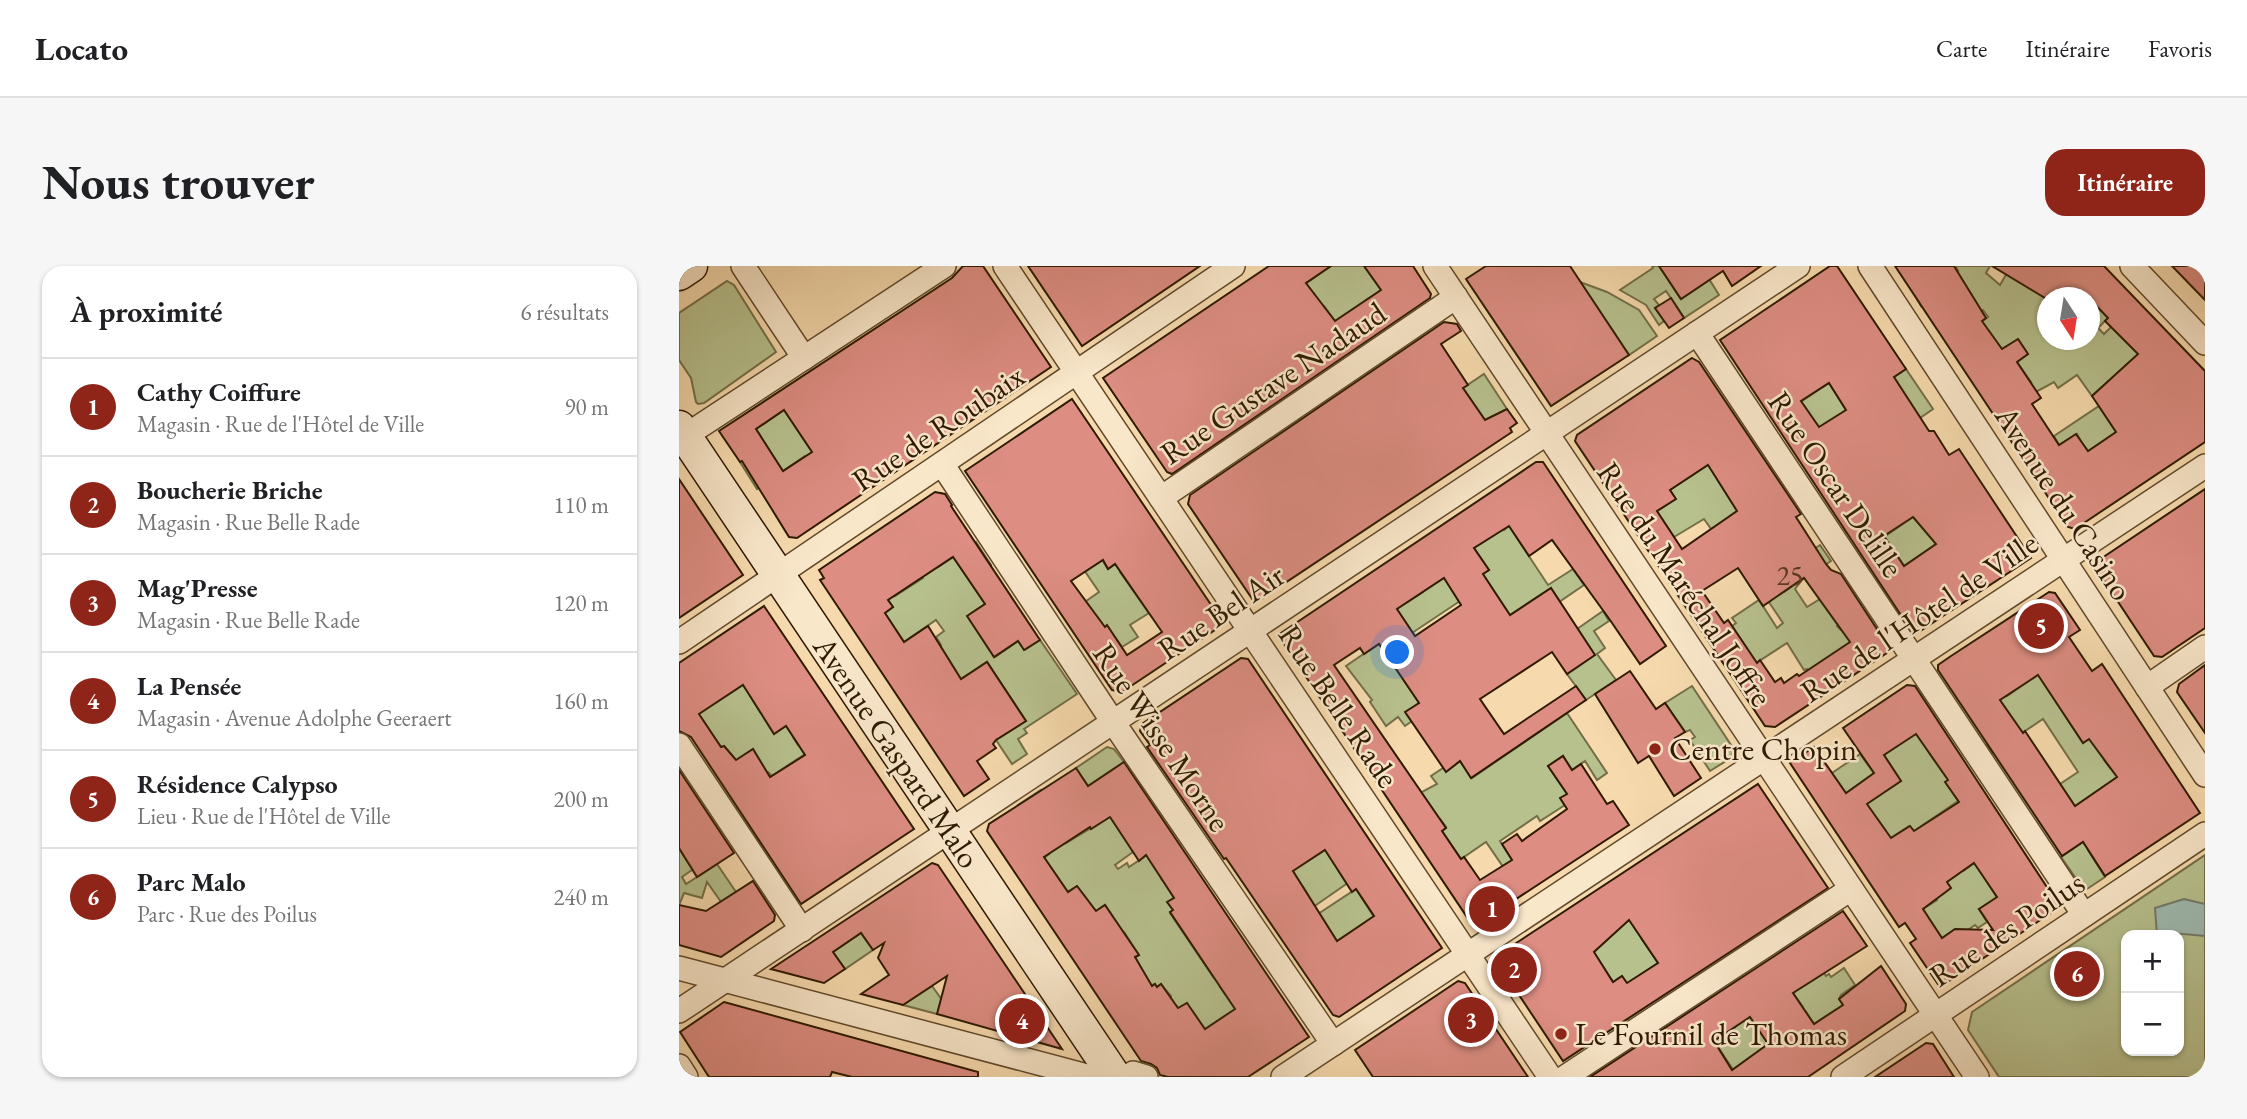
<!DOCTYPE html>
<html lang="fr">
<meta charset="utf-8">
<style>
:root{--surface:#fff;--page:#f6f6f6;--text:#202124;--muted:#757577;--line:#e0e0e0;--accent:#8f2418}
body{margin:0;font-family:"EB Garamond",serif;background:var(--page);color:var(--text)}
.controls{position:absolute;right:21px;bottom:21px;display:grid;overflow:hidden;border-radius:14px;box-shadow:0 2px 5px #0004}
.controls button{width:63px;height:63px;display:grid;place-items:center;padding:0;border:0;border-bottom:2px solid var(--line);background:var(--surface);color:var(--text);font:35px sans-serif}
.compass{position:absolute;left:1358px;top:21px;width:63px;height:63px;border-radius:50%;background:var(--surface);box-shadow:0 2px 5px #0004;rotate:168deg}
.you{position:absolute;left:719px;top:387px;width:24px;height:24px;margin:-18px;border:5px solid #fff;border-radius:50%;background:#1a73e8;box-shadow:0 0 0 10px #1a73e833}
.badge{display:grid;place-items:center;width:46px;height:46px;border-radius:50%;background:var(--accent);color:#fff;font-size:23px;font-weight:700}
.pin{position:absolute;translate:-50% -50%;border:4px solid #fff;box-shadow:0 2px 7px #0006}
.list{margin:0;padding:0;list-style:none}
h2{display:flex;justify-content:space-between;align-items:center;height:91px;margin:0;padding:0 28px;font-size:30px}
h2 small{font-size:23px;font-weight:400;color:var(--muted)}
.list li{display:grid;grid-template-columns:46px 1fr auto;gap:21px;align-items:center;box-sizing:border-box;height:98px;padding:0 28px;border-top:2px solid var(--line)}
.list b{display:block;font-size:26px;white-space:nowrap}
.list p{margin:0;font-size:23px;white-space:nowrap;color:var(--muted)}
.list em{font-size:23px;font-style:normal;color:var(--muted)}
.map{position:relative;flex:none;width:1526px;height:811px;overflow:hidden;border-radius:21px}
header{display:flex;align-items:center;gap:42px;box-sizing:border-box;height:98px;padding:0 35px;background:var(--surface);border-bottom:2px solid var(--line)}
header strong{font-size:33px}
nav{display:flex;gap:38px;margin-inline-start:auto;font-size:24px}
.intro{display:flex;align-items:center;justify-content:space-between;box-sizing:border-box;height:168px;padding:0 42px}
h1{margin:0;font-size:49px}
.button{padding:18px 32px;border-radius:21px;background:var(--accent);color:#fff;font-size:24px;font-weight:700}
main{display:flex;gap:42px;padding:0 42px}
aside{flex:1;background:var(--surface);border-radius:21px;box-shadow:0 2px 5px #0004}
.map>svg:first-child{display:block}
</style>
<header>
<strong>Locato</strong>
<nav><a>Carte</a><a>Itinéraire</a><a>Favoris</a></nav>
</header>
<div class="intro"><h1>Nous trouver</h1><a class="button">Itinéraire</a></div>
<main>
<aside>
<h2>À proximité<small>6 résultats</small></h2>
<ul class="list">
<li><span class="badge">1</span><div><b>Cathy Coiffure</b><p>Magasin · Rue de l'Hôtel de Ville</p></div><em>90 m</em></li>
<li><span class="badge">2</span><div><b>Boucherie Briche</b><p>Magasin · Rue Belle Rade</p></div><em>110 m</em></li>
<li><span class="badge">3</span><div><b>Mag'Presse</b><p>Magasin · Rue Belle Rade</p></div><em>120 m</em></li>
<li><span class="badge">4</span><div><b>La Pensée</b><p>Magasin · Avenue Adolphe Geeraert</p></div><em>160 m</em></li>
<li><span class="badge">5</span><div><b>Résidence Calypso</b><p>Lieu · Rue de l'Hôtel de Ville</p></div><em>200 m</em></li>
<li><span class="badge">6</span><div><b>Parc Malo</b><p>Parc · Rue des Poilus</p></div><em>240 m</em></li>
</ul>
</aside>
<div class="map">
<svg width="1526" height="811" viewBox="0 0 1526 811">
<rect width="100%" height="100%" fill="#f6daad"/>
<filter id="stains"><feTurbulence type="fractalNoise" baseFrequency=".00286" numOctaves="4"/><feColorMatrix values="0 0 0 0 .2 0 0 0 0 .09 0 0 0 0 .02 0 0 0 .5 -.17"/></filter>
<radialGradient id="worn" r=".72"><stop offset=".6" stop-color="#630" stop-opacity="0"/><stop offset="1" stop-color="#630" stop-opacity=".3"/></radialGradient>
<g fill="#b7c18e" stroke="#736e47" stroke-width="2" fill-rule="evenodd">
<polygon points="652,0 685,0 702,24 656,55 645,40 617,59 602,27 629,16"/>
<polygon points="973,0 980,0 1001,32 1030,13 1040,29 1005,52 987,25 975,33 980,39 976,42 985,55 980,59 967,39 941,24 974,2"/>
<polygon points="1271,0 1311,0 1307,7 1321,19 1332,0 1368,32 1368,74 1410,74 1410,32 1403,16 1422,44 1430,51 1419,62 1425,68 1432,61 1465,83 1413,130 1398,109 1379,122 1375,116 1355,127 1352,116 1338,96 1349,88 1339,73 1323,83 1298,59 1309,51 1304,44 1284,57 1268,23 1242,40 1238,33 1279,5 1277,1 1273,3"/>
<polygon points="48,15 55,19 97,86 25,137 19,138 17,136 12,112 0,94 0,47"/>
<polygon points="901,16 928,26 960,44 978,70 950,89"/>
<polygon points="1227,103 1254,143 1241,152 1140,161 1120,137 1150,117 1167,144"/>
<polygon points="805,108 828,143 806,154 784,122"/>
<polygon points="1420,140 1437,166 1432,170 1441,184 1422,213 1398,168 1380,179 1375,170"/>
<polygon points="105,144 144,202 126,190 78,223 61,196 87,179 77,163"/>
<polygon points="1045,188 1075,233 1051,250 1037,270 1025,253 995,271 977,246 996,233 991,224"/>
<polygon points="1234,251 1262,275 1225,300 1205,271"/>
<polygon points="818,253 825,264 830,260 869,319 894,303 905,319 880,336 831,351 784,333 706,385 746,446 726,460 719,451 707,460 691,436 693,434 667,400 702,376 709,330 727,337 744,326 764,302 775,327 810,304 795,282 810,272"/>
<polygon points="297,276 312,299 290,313 306,338 291,348 316,391 339,375 346,384 361,374 398,428 345,463 348,467 339,473 348,488 333,498 317,474 347,455 308,396 282,413 231,401 262,379 257,371 265,365 257,354 225,376 217,364 213,367 201,350 214,341 207,331 216,330 244,312 222,280 259,301"/>
<polygon points="1141,279 1152,295 1124,313 1116,323 1128,341 1146,330 1162,357 1158,360 1162,364 1167,361 1179,378 1166,387 1179,406 1166,415 1150,391 1130,407 1128,403 1125,404 1108,377 1077,397 1053,360 1057,357 1053,352 1080,334 1098,362 1104,357 1079,320 1105,326 1116,318 1106,302"/>
<polygon points="420,289 429,303 442,294 441,306 470,347 451,359 459,371 443,381 428,360 420,365 403,338 420,326 399,295"/>
<polygon points="924,345 930,355 915,365 926,382 918,388 937,414 907,434 888,408 898,363"/>
<polygon points="52,396 81,446 88,442 92,459 97,466 121,451 128,462 114,471 119,479 123,477 129,486 93,510 89,506 66,521 57,494 45,480 42,481 5,427"/>
<polygon points="1359,408 1404,477 1428,462 1442,483 1425,494 1431,502 1450,490 1421,576 1409,584 1426,611 1408,623 1403,621 1382,591 1405,575 1369,526 1399,506 1364,453 1313,487 1308,479 1327,466 1317,413 1328,430"/>
<polygon points="1013,420 1054,482 1052,492 1031,505 1011,474 1016,471 1011,464 1006,466 986,437"/>
<polygon points="888,447 928,507 918,514 906,495 893,504 884,490 869,500 882,519 889,515 897,526 882,532 886,539 861,555 858,550 821,575 836,598 827,605 807,576 782,593 763,565 767,561 761,553 757,555 739,528 758,518 752,510 767,500 770,503 781,495 793,512"/>
<polygon points="1236,465 1255,494 1272,512 1267,516 1279,535 1235,565 1230,560 1207,575 1207,565 1199,554 1186,563 1187,534 1204,521 1207,525 1222,515 1195,474"/>
<polygon points="428,481 435,483 445,496 409,520 397,502"/>
<polygon points="1181,488 1200,514 1174,522 1166,532 1153,507"/>
<polygon points="362,524 391,569 385,573 387,577 437,547 454,586 436,599 439,603 448,597 450,601 471,587 483,614 499,629 489,636 494,644 491,647 535,712 544,719 541,721 546,728 594,717 525,769 508,737 473,759 492,734 492,730 482,718 478,721 475,718 466,724 462,702 456,691 460,689 445,666 440,668 432,648 426,639 417,645 398,620 388,626 365,592 370,588 339,539"/>
<polygon points="611,572 627,596 649,582 673,614 627,646 618,637 629,629 624,621 612,629"/>
<polygon points="0,582 8,595 23,597 3,611 7,618 38,598 57,626 42,636 28,616 23,632 5,627 0,639"/>
<polygon points="1312,585 1311,611 1307,614 1324,641 1300,643 1308,656 1299,662 1296,659 1283,668 1261,673 1244,643 1258,634 1241,588 1284,605"/>
<path d="M1526,589v222h-206l-31,-47 4,-18zM1447,669h53v116h-53z"/>
<polygon points="677,623 695,651 658,675 639,648"/>
<polygon points="966,643 962,672 979,697 963,708 955,728 943,710 934,716 903,669 932,665"/>
<polygon points="182,667 194,684 166,703 154,686"/>
<polygon points="1165,702 1176,719 1162,729 1160,733 1164,739 1135,758 1127,746 1122,750 1088,775 1099,792 1059,811 1027,763 1056,761 1054,745 1103,756 1124,741 1114,727 1144,705 1147,710 1150,708 1152,711"/>
<polygon points="253,720 263,734 258,748 224,739"/>
</g>
<polygon fill="#9ebab1" stroke="#727a6a" stroke-width="2" points="1505,633 1526,638 1526,670 1483,666 1482,669 1478,669 1476,642"/>
<g fill="#dd8d82" stroke="#2f1a00" stroke-width="2" fill-rule="evenodd">
<path d="M284,0h20l68,101 -254,171 -8,-1 -47,-76 -2,1 -21,-31 233,-153zM105,144l28,42 -29,19 -27,-42z"/>
<polygon points="349,0 521,0 403,80"/>
<polygon points="590,0 652,0 627,17 656,55 702,24 685,0 734,0 752,28 751,32 493,208 488,206 424,112"/>
<polygon points="807,0 891,0 950,89 872,140 787,13"/>
<polygon points="980,0 1082,0 1053,20 1044,5 1002,33"/>
<path d="M1151,0h7l69,103 -12,8 35,54h5l15,24 10,-6 72,109 -117,77 -194,-295zM1150,117l17,27 -27,17 -18,-26zM1234,251l23,27 -32,22 -20,-30z"/>
<polygon points="1216,0 1275,0 1307,52 1303,55 1323,83 1339,73 1349,88 1338,96 1362,132 1353,138 1380,179 1397,168 1409,185 1437,166 1413,130 1459,88 1426,55 1429,52 1410,32 1366,32 1313,0 1425,0 1526,105 1526,176 1396,263 1389,261"/>
<polygon points="1493,0 1526,0 1526,34"/>
<polygon points="992,32 1005,52 990,62 976,42"/>
<polygon points="765,56 778,58 782,65 762,78 789,119 784,122 806,154 828,143 838,157 831,162 833,166 576,337 509,238 511,229"/>
<path d="M1013,92l7,4 102,152 -5,3 30,47 5,6 10,4 47,72 -1,7 -112,74 -10,-1 -190,-285 2,-6zM1029,199l29,46 -55,38 -25,-38 19,-12 -6,-9zM1059,302l25,38 41,-28 46,64 -51,34 -2,-2 -13,9 -3,-5 -6,4 -15,-22 -3,3 -29,-43 -4,3 -22,-32z"/>
<path d="M393,133l152,225 -102,68 -10,-2 -147,-219zM424,294l5,9 7,-5 47,68 -35,23 -20,-30 -2,2 -34,-46z"/>
<path d="M857,196h7l123,184 -26,18 -30,-44 -58,-80 -23,16 -20,-30 -35,22 15,22 -6,4 27,41 41,-27 44,67 -28,19 -15,-22 -72,47 24,35 72,-48 10,14 -115,78 -11,-17 -14,11 -41,-60 14,-9 -40,-59 -15,10 -4,-6 -26,17 112,163 -4,3 19,28 3,-2 16,23 32,-20 -10,-16 15,-10 5,7 45,-32 -7,-11 7,-4 -19,-28 15,-10 9,14 9,-6 26,40 6,-3 16,24 -151,99h-3l-4,-1 -193,-288zM765,312l17,27 -46,31 -18,-27z"/>
<polygon points="0,213 64,309 0,352"/>
<polygon points="1526,223 1526,362 1483,391 1475,390 1414,298"/>
<polygon points="256,226 266,228 273,239 272,240 361,374 345,384 339,375 315,391 288,350 306,338 274,291 209,334 214,341 206,347 225,376 249,360 282,413 308,396 347,455 317,474 314,478 317,482 298,495 310,513 285,530 141,314 145,312 140,304"/>
<path d="M1370,326l6,1 25,37 -11,7 23,34 10,-7 98,149 -95,63 -22,-34 -21,14 -124,-186v-5l13,-9zM1359,409l45,68 6,-4 28,38 -42,29 -50,-75 -2,2 -23,-33z"/>
<path d="M85,340l150,223 -113,75 -110,-167 -12,-6v-68zM64,419l31,49 12,-8 19,29 -35,22 -17,-28 -17,11 -12,-14 -3,1 -22,-33z"/>
<path d="M562,392l7,1 194,289 -103,69 -6,-2 -107,-157 -2,1 -77,-112 3,-2 -10,-14 2,-7zM646,584l27,42 4,-3 18,27 -37,25 -44,-70z"/>
<polygon points="1526,399 1526,467 1498,426 1500,418"/>
<polygon points="951,405 977,443 986,437 1006,466 996,472 1022,512 995,530 970,490 959,497 916,428"/>
<path d="M1228,419l8,1 145,221 -120,80 -30,-44 6,-4 -11,-16 -6,4 -109,-164 24,-16 32,46 28,-20 -31,-45zM1237,468l32,46 -3,2 14,20 -45,29 -4,-5 -19,12 -24,-34 34,-23 -17,-26zM1295,597l23,34 -18,12 14,21 -38,-1 -13,9 -19,-29 28,-21 -4,-6z"/>
<path d="M445,496l185,275 -61,40h-80l-8,-2 -3,-7 -6,-4 -10,-3 -154,-230 2,-7 87,-56 12,18zM431,551l29,44 7,-6 28,43 -7,4 6,8 -3,2 65,97 -30,20 -18,-26 -9,5 -17,-24 -4,3 -2,-3 -3,2 -17,-29 4,-2 -34,-50 -9,6 -19,-25 -9,6 -24,-35 46,-30 1,2z"/>
<polygon points="0,504 55,587 18,611 0,582"/>
<path d="M1079,518l70,104 -265,173 -66,-99 1,-7zM950,654l29,43 -31,20 -5,-7 -9,6 -19,-30z"/>
<polygon points="253,597 259,599 383,783 258,748 268,710 224,739 182,728 210,709 199,692 205,677 194,684 182,667 154,686 166,703 145,717 92,703"/>
<polygon points="74,615 96,649 95,655 42,691 0,679 0,639 27,645"/>
<path d="M1164,645l24,35 -74,47 21,31 29,-19 -4,-6 42,-33 25,38 -1,7 -97,66h-218zM1071,751l18,27 -36,26 -18,-29z"/>
<polygon points="779,715 786,717 849,811 694,811 676,784"/>
<polygon points="45,736 299,806 299,811 173,811 153,806 151,811 30,811 1,766"/>
<polygon points="1247,777 1254,778 1275,811 1196,811"/>
</g>
<g fill="none" stroke-linecap="round" stroke-linejoin="round">
<g stroke="#614a2b" stroke-width="26">
<g id="street">
<polyline points="64,0 125,92"/>
<polyline points="326,0 871,811"/>
<polyline points="756,0 1298,811"/>
<polyline points="1191,0 1526,509"/>
<polyline points="1453,0 1526,77"/>
<polyline points="1018,67 1405,649"/>
<polyline points="0,174 265,0"/>
<polyline points="263,198 434,456 654,778"/>
<polyline points="482,232 777,31"/>
<polyline points="0,376 554,0"/>
<polyline points="1468,421 1526,381"/>
<polyline points="0,479 123,664"/>
<polyline points="0,702 412,811"/>
<polyline points="0,745 1119,0"/>
<polyline points="0,800 7,811"/>
<polyline points="448,811 454,807 467,811"/>
<polyline points="604,811 1526,200"/>
<polyline points="886,811 1172,623"/>
<polyline points="1164,811 1526,568"/>
</g>
</g>
<g stroke="#2f1a00" stroke-width="35">
<g id="secondary">
<polyline points="0,8 12,0"/>
<polyline points="0,161 436,811"/>
</g>
</g>
<use href="#street" stroke="#f9e7ca" stroke-width="23"/>
<use href="#secondary" stroke="#f9e7ca" stroke-width="32"/>
</g>
<g fill="#8f2418" stroke="#f9e7ca" stroke-width="2.5">
<circle cx="976" cy="483" r="7"/>
<circle cx="882" cy="768" r="7"/>
</g>
<g text-anchor="middle" stroke-width="5" stroke-linejoin="round" paint-order="stroke">
<g font-size="28" fill="#5a3720">
<text x="1111" y="319">25</text>
</g>
<g font-size="32" fill="#2f1a00" stroke="#f9e7ca">
<text transform="translate(594 117) rotate(-34)" y="11">Rue Gustave Nadaud</text>
<text transform="translate(259 162) rotate(-34)" y="11">Rue de Roubaix</text>
<text transform="translate(1157 218) rotate(56)" y="11">Rue Oscar Delille</text>
<text transform="translate(1385 237) rotate(57)" y="11">Avenue du Casino</text>
<text transform="translate(1006 318) rotate(56)" y="11">Rue du Maréchal Joffre</text>
<text transform="translate(542 346) rotate(-34)" y="11">Rue Bel Air</text>
<text transform="translate(1240 351) rotate(-34)" y="11">Rue de l'Hôtel de Ville</text>
<text transform="translate(660 440) rotate(56)" y="11">Rue Belle Rade</text>
<text transform="translate(483 471) rotate(56)" y="11">Rue Wisse Morne</text>
<text transform="translate(218 486) rotate(56)" y="11">Avenue Gaspard Malo</text>
<text transform="translate(1328 663) rotate(-34)" y="11">Rue des Poilus</text>
</g>
<g font-size="32" fill="#2f1a00" stroke="#f9e7ca" text-anchor="start">
<text x="990" y="494">Centre Chopin</text>
<text x="896" y="779">Le Fournil de Thomas</text>
</g>
</g>
<rect width="100%" height="100%" filter="url(#stains)"/>
<rect width="100%" height="100%" fill="url(#worn)"/>
</svg>
<div class="controls">
<button>+</button>
<button>−</button>
</div>
<svg class="compass" viewBox="-18 -18 36 36"><path d="M0-13l5 13h-10z" fill="#e53935"/><path d="M0 13l5-13h-10z" fill="#757577"/></svg>
<div class="you"></div>
<div class="pin badge" style="left:813px;top:643px">1</div>
<div class="pin badge" style="left:835px;top:704px">2</div>
<div class="pin badge" style="left:792px;top:754px">3</div>
<div class="pin badge" style="left:343px;top:755px">4</div>
<div class="pin badge" style="left:1362px;top:360px">5</div>
<div class="pin badge" style="left:1398px;top:708px">6</div>
</div>
</main>
